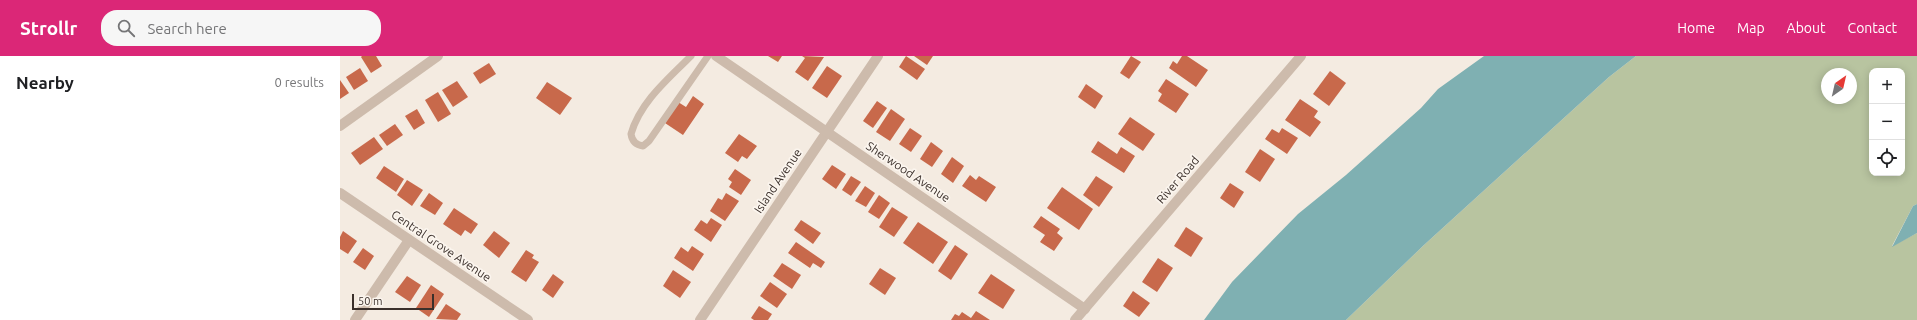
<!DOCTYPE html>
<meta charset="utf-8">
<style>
:root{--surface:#fff;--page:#f6f6f6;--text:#202124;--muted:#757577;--line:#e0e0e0;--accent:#db2777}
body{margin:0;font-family:Ubuntu,sans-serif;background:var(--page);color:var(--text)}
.controls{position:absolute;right:12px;top:12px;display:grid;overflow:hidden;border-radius:8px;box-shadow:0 2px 10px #0003}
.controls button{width:36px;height:36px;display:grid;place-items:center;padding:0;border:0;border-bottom:1px solid var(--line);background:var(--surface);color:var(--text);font:20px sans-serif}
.compass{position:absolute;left:1481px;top:12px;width:36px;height:36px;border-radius:50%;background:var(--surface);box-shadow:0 2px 10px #0003;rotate:34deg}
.scale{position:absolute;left:12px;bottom:10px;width:82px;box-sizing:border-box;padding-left:4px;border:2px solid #3b302b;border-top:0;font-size:11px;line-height:14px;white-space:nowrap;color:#3b302b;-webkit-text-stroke:3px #fbf5ee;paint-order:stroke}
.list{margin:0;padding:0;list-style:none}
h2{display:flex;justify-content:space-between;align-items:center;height:52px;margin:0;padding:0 16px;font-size:17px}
h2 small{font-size:13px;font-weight:400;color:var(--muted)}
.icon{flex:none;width:22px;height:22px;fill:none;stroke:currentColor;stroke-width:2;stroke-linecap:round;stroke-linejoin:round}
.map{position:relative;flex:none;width:1577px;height:264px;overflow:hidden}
header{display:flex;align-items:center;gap:24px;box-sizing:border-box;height:56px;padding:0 20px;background:var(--accent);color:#fff}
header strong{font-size:19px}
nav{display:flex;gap:22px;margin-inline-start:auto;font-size:14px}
.search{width:280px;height:36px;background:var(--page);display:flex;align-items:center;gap:10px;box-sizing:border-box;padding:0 14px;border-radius:16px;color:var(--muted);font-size:15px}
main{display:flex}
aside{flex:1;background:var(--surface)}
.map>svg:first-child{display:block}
</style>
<header>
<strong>Strollr</strong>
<div class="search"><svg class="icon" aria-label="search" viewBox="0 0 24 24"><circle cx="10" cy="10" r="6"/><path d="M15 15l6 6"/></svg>Search here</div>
<nav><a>Home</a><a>Map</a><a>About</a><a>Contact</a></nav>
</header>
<main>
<aside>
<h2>Nearby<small>0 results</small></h2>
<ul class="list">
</ul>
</aside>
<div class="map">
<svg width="1577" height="264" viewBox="0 0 1577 264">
<rect width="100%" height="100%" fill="#f4ebe1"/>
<path fill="#b8c4a0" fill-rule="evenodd" d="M1296,0h281v148l-4,2 -21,40 25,-13v87h-571l78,-75 185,-168zM1532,15h30v102h-30zM1487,18h24v24h-24z"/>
<g fill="#7fb0b2">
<polygon points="1144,0 1296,0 1269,21 1084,189 1006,264 864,264 892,226 958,158 1006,119 1081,52 1098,33"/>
<polygon points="1577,148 1577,177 1552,191 1573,150"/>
</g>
<g fill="#c8694b">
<polygon points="22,0 36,0 42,10 31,17 21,1"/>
<polygon points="428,0 442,0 438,6"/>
<polygon points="462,0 484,1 468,25 455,16 465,2"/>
<polygon points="566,0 585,13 577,24 559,11"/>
<polygon points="574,0 593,0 587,9"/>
<polygon points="791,0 801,6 789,23 780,17"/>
<polygon points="842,0 847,0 868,14 856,31 829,12 833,5 837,8"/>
<polygon points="149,7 156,18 140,28 133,17"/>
<polygon points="487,10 502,20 487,42 472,32"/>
<polygon points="20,12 28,25 14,34 6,21"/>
<polygon points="990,15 1006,27 989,50 973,38"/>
<polygon points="826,23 849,38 836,57 818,45 822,38 818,35"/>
<polygon points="0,24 9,37 0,43"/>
<polygon points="117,25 128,41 113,51 102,34"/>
<polygon points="207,26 232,42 220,59 196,42"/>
<polygon points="746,28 763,40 755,53 738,41"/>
<polygon points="98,36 111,58 98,66 85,44"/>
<polygon points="353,40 364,48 343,79 325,67 338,46 346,51"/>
<polygon points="960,43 978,55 974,61 981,66 970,81 945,64"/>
<polygon points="537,45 547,52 533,72 523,65"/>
<polygon points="77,53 85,67 74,74 65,60"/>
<polygon points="551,53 565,63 550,85 536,76"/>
<polygon points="790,61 815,78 803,95 778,78"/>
<polygon points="55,68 63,79 47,90 39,79"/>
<polygon points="570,72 582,80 571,96 559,88"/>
<polygon points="942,72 958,82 947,98 925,83 932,73 939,77"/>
<polygon points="399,78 417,90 407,103 402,100 398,106 385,97"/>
<polygon points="34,81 43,93 20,109 11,97"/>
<polygon points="758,85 777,98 781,91 795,100 784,117 751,96"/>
<polygon points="591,86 603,95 592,111 580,103"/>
<polygon points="920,93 935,103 920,126 905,116"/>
<polygon points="612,101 624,110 613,127 601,118"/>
<polygon points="492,109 506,118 496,133 482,123"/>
<polygon points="44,110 64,123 56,136 36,122"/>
<polygon points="395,113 411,124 401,139 389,131 392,126 388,123"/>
<polygon points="630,119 636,124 639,120 656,131 646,146 622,130"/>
<polygon points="511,120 521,126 511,140 502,134"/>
<polygon points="756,120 773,131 759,151 743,139"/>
<polygon points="67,124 83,134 72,150 57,139"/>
<polygon points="890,127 904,136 894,152 880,142"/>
<polygon points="525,130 535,137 526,151 515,145"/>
<polygon points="722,131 753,153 739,174 707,152"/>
<polygon points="89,137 103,147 95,159 80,150"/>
<polygon points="386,137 399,145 385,165 370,155 378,142 382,144"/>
<polygon points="539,139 550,147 539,163 528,156"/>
<polygon points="552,151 568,161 554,181 539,171"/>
<polygon points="114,152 138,168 131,178 125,174 121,180 103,168"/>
<polygon points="701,160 720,173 717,177 723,182 714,195 700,186 705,179 693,171"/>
<polygon points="371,162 382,169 371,186 354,174 361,164 367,168"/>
<polygon points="461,164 481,177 473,188 454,174"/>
<polygon points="578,166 608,186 593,208 563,187"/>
<polygon points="846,171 863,182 851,201 834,190"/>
<polygon points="3,175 17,185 8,198 0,193 0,181"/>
<polygon points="154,175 170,187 159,202 143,189"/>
<polygon points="456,186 485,206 481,212 473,207 470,212 448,197"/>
<polygon points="615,189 628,198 611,224 598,215"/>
<polygon points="352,190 364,198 353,215 334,202 341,191 348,196"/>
<polygon points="23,192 34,200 25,214 13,206"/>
<polygon points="186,194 194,199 192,202 199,206 186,226 171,216"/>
<polygon points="818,202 833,212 817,236 802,226"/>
<polygon points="442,207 461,219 452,233 433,220"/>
<polygon points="540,212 556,222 545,239 529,228"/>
<polygon points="333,214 351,226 340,242 323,230"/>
<polygon points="213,218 224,226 213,242 202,234"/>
<polygon points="651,218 675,234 663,253 638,237"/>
<polygon points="67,220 81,229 70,246 55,236"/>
<polygon points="430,226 447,238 437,252 420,240"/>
<polygon points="91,229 104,238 89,261 76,252"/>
<polygon points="793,235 810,247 799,261 783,250"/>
<polygon points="106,248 121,258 117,264 96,263"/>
<polygon points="419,250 432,258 428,264 414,264 411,262"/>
<polygon points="636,255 650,264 611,264 615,258 619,260 622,256 631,262"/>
</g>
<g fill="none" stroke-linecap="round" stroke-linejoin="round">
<path stroke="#cdbbac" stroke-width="7" d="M351,0c-22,22 -51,46 -60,78 1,7 5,11 12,12l6,-5 59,-85"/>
<g stroke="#cdbbac" stroke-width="10">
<polyline points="0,70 98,0"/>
<polyline points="0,137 188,264"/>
<polyline points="15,264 69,184"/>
<polyline points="360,264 538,0"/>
</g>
<g stroke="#cdbbac" stroke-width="10">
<polyline points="376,0 745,253"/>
<polyline points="735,264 961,0"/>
</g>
</g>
<g text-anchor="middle" stroke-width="3.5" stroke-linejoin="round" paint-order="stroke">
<g font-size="12" fill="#3b302b" stroke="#fbf5ee">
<text transform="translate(568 116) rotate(34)" y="4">Sherwood Avenue</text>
<text transform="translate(838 124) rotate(-49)" y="4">River Road</text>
<text transform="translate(438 125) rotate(-56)" y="4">Island Avenue</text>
<text transform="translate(101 190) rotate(34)" y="4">Central Grove Avenue</text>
</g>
</g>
</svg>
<div class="controls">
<button>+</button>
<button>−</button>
<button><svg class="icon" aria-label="locate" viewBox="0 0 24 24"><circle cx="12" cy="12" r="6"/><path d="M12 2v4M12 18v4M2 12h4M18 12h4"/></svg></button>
</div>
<svg class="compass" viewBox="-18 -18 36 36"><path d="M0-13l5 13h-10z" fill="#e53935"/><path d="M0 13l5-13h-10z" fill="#757577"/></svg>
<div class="scale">50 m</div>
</div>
</main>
